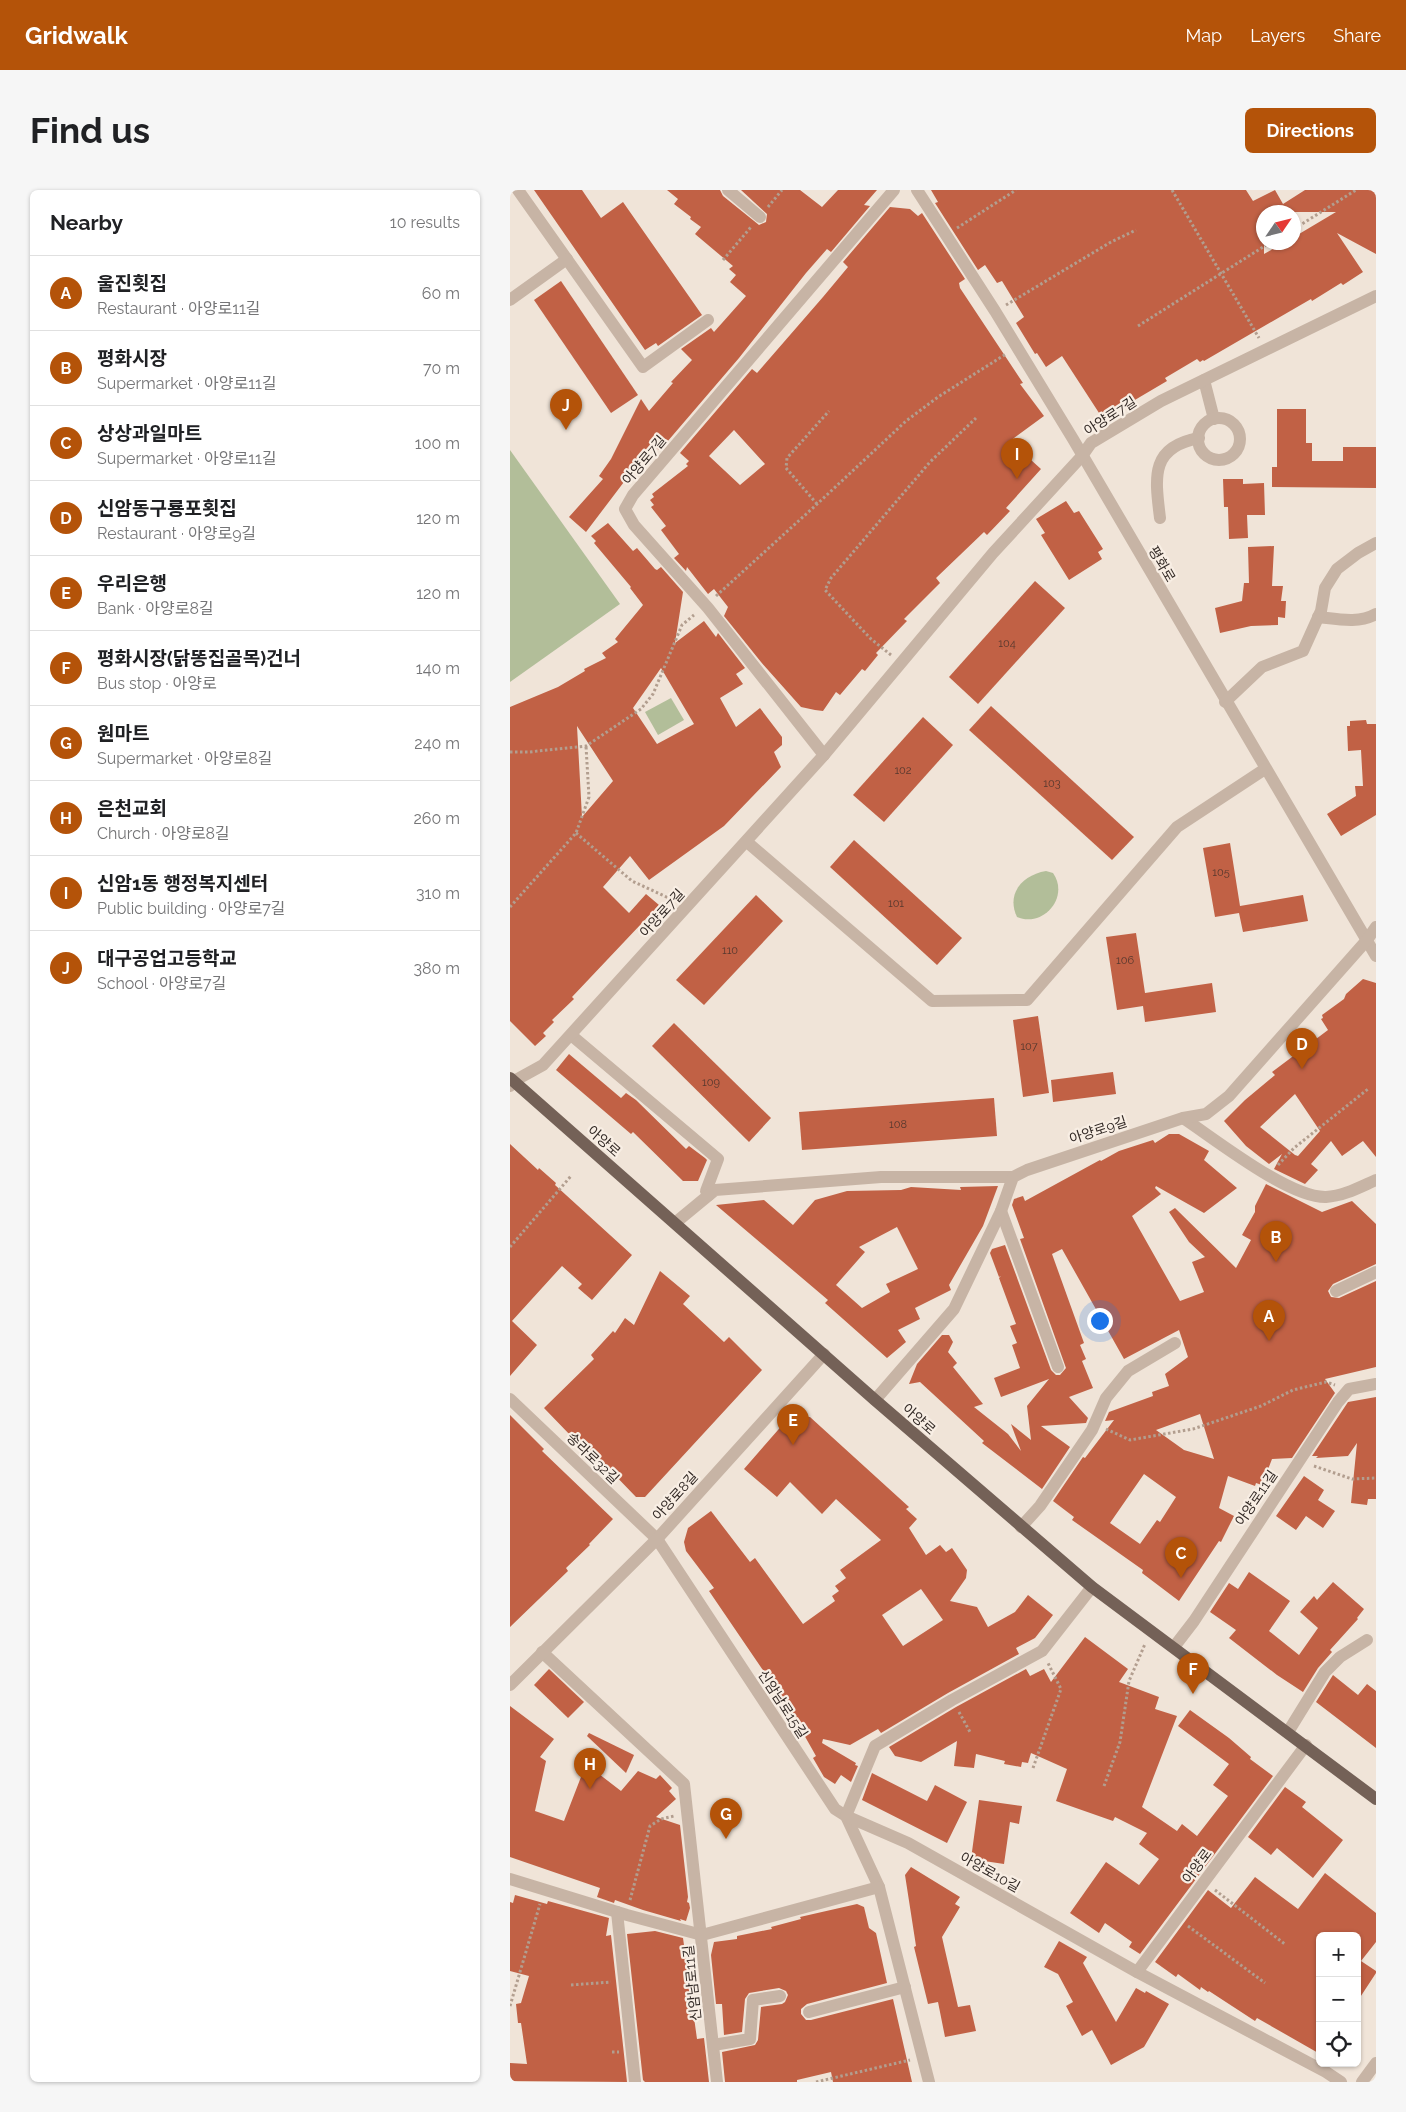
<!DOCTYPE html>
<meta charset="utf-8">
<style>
:root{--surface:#fff;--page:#f6f6f6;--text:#202124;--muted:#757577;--line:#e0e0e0;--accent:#b45309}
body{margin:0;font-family:Raleway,"Noto Sans KR",sans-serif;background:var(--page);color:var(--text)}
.controls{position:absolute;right:15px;bottom:15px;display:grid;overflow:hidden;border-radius:8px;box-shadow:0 1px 4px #0004}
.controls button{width:45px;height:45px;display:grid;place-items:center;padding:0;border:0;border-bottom:1px solid var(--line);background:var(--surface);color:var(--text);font:25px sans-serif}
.compass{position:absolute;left:746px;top:15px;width:45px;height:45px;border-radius:50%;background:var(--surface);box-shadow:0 1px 4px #0004;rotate:55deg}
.you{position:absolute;left:589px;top:1130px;width:18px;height:18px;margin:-12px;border:4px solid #fff;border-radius:50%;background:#1a73e8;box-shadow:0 0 0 8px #1a73e833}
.badge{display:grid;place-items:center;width:32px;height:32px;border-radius:50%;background:var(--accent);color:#fff;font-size:16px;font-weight:700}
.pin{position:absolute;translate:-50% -41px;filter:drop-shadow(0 1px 2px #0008)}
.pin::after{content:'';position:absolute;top:26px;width:18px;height:15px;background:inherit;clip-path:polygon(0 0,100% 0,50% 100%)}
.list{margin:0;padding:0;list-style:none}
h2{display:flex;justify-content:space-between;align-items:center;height:65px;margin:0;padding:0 20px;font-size:21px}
h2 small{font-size:16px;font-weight:400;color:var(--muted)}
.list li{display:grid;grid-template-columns:32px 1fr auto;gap:15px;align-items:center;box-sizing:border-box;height:75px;padding:0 20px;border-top:1px solid var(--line)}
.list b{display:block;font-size:19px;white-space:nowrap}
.list p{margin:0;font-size:16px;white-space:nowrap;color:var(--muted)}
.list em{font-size:16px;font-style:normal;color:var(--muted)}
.icon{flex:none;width:28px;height:28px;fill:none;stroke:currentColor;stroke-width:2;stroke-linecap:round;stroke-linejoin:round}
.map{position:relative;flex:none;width:866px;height:1892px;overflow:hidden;border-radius:8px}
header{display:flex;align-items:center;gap:30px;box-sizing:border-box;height:70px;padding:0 25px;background:var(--accent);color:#fff}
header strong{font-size:24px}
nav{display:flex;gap:28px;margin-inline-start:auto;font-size:18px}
.intro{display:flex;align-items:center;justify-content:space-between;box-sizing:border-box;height:120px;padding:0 30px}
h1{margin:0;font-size:35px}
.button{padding:12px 22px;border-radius:8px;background:var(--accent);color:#fff;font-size:18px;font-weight:700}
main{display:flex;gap:30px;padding:0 30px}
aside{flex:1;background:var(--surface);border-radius:8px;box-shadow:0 1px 4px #0004}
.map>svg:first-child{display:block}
</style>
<header>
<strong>Gridwalk</strong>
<nav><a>Map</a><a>Layers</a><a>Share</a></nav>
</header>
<div class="intro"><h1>Find us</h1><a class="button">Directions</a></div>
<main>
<aside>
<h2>Nearby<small>10 results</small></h2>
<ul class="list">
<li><span class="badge">A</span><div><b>울진횟집</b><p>Restaurant · 아양로11길</p></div><em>60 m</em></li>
<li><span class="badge">B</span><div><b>평화시장</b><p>Supermarket · 아양로11길</p></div><em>70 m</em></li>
<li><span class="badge">C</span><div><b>상상과일마트</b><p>Supermarket · 아양로11길</p></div><em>100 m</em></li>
<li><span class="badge">D</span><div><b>신암동구룡포횟집</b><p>Restaurant · 아양로9길</p></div><em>120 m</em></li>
<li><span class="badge">E</span><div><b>우리은행</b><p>Bank · 아양로8길</p></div><em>120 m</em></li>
<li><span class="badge">F</span><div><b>평화시장(닭똥집골목)건너</b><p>Bus stop · 아양로</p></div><em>140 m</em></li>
<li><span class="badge">G</span><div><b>원마트</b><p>Supermarket · 아양로8길</p></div><em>240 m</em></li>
<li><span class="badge">H</span><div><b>은천교회</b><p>Church · 아양로8길</p></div><em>260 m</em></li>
<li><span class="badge">I</span><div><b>신암1동 행정복지센터</b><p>Public building · 아양로7길</p></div><em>310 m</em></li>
<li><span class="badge">J</span><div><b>대구공업고등학교</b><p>School · 아양로7길</p></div><em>380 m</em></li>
</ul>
</aside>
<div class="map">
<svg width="866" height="1892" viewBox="0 0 866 1892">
<rect width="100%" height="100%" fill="#f0e4d8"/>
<g fill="#b2be99">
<polygon points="0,260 110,414 0,492"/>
<polygon points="161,508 174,530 148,545 135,522"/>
<path d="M536,681l7,2c17,24 -10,55 -36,44 -11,-23 5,-42 29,-46z"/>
</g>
<g fill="#c16145" fill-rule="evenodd">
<polygon points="24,0 72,0 91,28 113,12 192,125 148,156 146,153 135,160"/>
<polygon points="157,0 210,0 213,6 249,35 256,32 257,24 231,0 290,0 312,17 328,0 367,0 354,15 360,16 321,62 317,59 296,83 229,168 157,252 156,251 149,260 142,255 76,342 59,327 93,289 89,286 101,269 131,209 139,221 163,193 161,192 182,170 171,159 201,138 204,142 236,106 220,92 226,85 219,79 223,76 185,44 191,37 180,29 181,27 164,14 168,9"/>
<path d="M421,0h315l7,11 22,-11 8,14 22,-14h71v64l-39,-21 26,39 -20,13 -2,-2 -29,18 -1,-2 -107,62 -1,-1 -3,2 -3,-3 -32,19 2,3 -61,36 -2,-3 -3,2 -39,-60 -16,11 -9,-14 -2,1 -19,-31 8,-6 -22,-36 -5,2 -12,-18 -7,5 -43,-67 3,-1zM754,22h72l-42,25v5h-9l-21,12z"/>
<path d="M380,17l20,2 8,7 4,-3 43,66 -6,4 1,5 63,95 -3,1 24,32 -34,25 31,28 -35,39 4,3 -23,24 -3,-3 -48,46 4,5 -36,36 3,2 -31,32 2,2 -13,16 -3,-2 -22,26 -4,-3 -13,19 -8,-1 -14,-3 -40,-45 -37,-46 4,-9 -14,-18 -6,5 -21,-27 -1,4 -12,-13 5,-4 -18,-24 5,-4 -15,-19 3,-2 -4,-5 4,-3 -2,-3 36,-28 -2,-2 3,-3 -9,-8 72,-84 5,4 66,-76 25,-30 -5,-5zM224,240l31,34 -25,21 -31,-29z"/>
<polygon points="51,91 128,205 101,223 24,110"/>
<polygon points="767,219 796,219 796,253 802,253 802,271 833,271 833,257 866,257 866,298 762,297 762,277 767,277"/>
<polygon points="713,289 733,289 733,294 754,293 755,325 737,325 738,348 719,349 718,317 714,317"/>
<polygon points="556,311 564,323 569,321 593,359 588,362 592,369 559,390 531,345 535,343 526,329"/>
<path d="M98,333l25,28 4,-3 18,21 2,1 4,-3 22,25 -8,51 29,-22 12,16 2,-4 27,35 -9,6 7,10 -23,14 16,29 24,-19 22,29v8l-8,7 7,15 -57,59 -75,54 -19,-24 -27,31 26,26 17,-19 13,11 -87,92 2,2 -22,21 2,2 -11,11 3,3 -11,10 -25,-25v-314l48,-20 27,-16 -1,-2 22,-11 -4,-5 16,-11 -3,-3 28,-34 -13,-17 1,-1 -37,-44 2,-2 -5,-5zM151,478l33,56 -37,20 -24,-36zM67,536l36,55 -31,36z"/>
<polygon points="764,356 762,396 773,396 771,411 776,411 775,428 768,427 768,435 741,436 710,443 705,418 732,411 734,393 739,393 738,357"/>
<polygon points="525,391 555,418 468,514 439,487"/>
<polygon points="481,516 624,647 602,670 459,540"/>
<polygon points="413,527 443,555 374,632 343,605"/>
<polygon points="856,530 857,534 866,534 866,625 831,646 817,624 846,606 845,596 853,596 851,560 838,561 837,536 840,536 840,531"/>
<polygon points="344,650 452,748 427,775 320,677"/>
<polygon points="720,653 730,716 793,705 798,731 733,742 729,723 705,727 693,658"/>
<polygon points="246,705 273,731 194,815 166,790"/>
<polygon points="626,743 635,803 702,793 706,822 635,832 633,816 607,820 596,747"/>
<path d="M853,789l13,4v174l-13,-16 -21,15 -11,-15 -20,23 7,6 -13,14 -31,-15 8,-15 -13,10 -23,-18 -22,-25 21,-21 30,-25 -3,-3 56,-42 -7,-11 2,-1 -1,-3 22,-16 2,-5zM785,904l25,37 -22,25 -3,-1 -35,-28z"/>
<polygon points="528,826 539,903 513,907 503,830"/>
<polygon points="164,833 261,928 239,952 142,856"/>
<polygon points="59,864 111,908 116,903 126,910 176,959 179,956 195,968 197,970 188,991 173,991 123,942 121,944 46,880"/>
<polygon points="603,882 606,904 543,912 541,890"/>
<polygon points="484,908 487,946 292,960 289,922"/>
<path d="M659,944h10l30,17 -5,9 33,28 -33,25 -48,-27 -1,2 6,6 -29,22 48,85 24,-9 -12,-30 13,-5 -16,-15 -20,-30 6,-4 61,60 15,-28 -9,-5 13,-23v-6l11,-22 56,28 30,-11 24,23v40l-43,20 -5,7 3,6 8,1 37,-17v86l-51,12 10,14 -43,65 -20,1 -10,26 -6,-2 -1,3 -27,-10 -9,32 15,8 -13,26 -2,-1 -40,60 -37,-28 1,-3 -71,-50 2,-3 -21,-16 30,-44 2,1 29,-38 -9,1 4,-9 44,-16 -1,-4 17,-6 -4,-12 23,-17 -9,-27 -55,29 -62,-110 -10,5 32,89 -4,2 6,14 -4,2 11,27 -24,9 19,21 -2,5 -45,3 29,21 -28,42 -60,-46 2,-2 -64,-59 -11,2 8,-20 25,-29h7l4,7 -5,10 9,11 -4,4 30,37 -9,3 34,27 13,17 -10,-27 20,16 -4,-34 22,-27 -48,18 -7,-19 26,-10 -8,-23 5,-2 -7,-17 6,-2 -17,-46 2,-2 -2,1 -9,-24 2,-4 13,-4 46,125 5,5h4l6,-7 -46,-129 4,-1 -12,-33 2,-6 9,-3 2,5 75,-41 1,1 18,-10 34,-11 2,3zM690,1224l14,45 -30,-9 -28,-20zM634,1284l32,23 -16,25 -3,-2 -17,24 -30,-21z"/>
<polygon points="0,954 28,980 29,978 46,993 45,995 122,1065 82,1110 68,1098 72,1094 52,1076 2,1131 27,1155 0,1186"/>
<path d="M488,996l-15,40 -34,59 2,5 -36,18 5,11 -22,11 8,12 -19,16 -62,-55 3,-3 -112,-95 48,-5 29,25 22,-25 32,-9 54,-1 10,-3 50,3 -1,-3zM387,1037l21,42 -32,15 4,8 -28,16 -26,-23 29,-33 -6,-5z"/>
<polygon points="150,1081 180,1106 173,1114 214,1152 219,1147 252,1180 135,1307 126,1307 99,1279 62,1247 34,1218 84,1169 81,1165 103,1141 105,1143 115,1128 124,1135"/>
<polygon points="866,1207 866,1309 858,1309 857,1315 841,1313 847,1253 838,1266 806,1268 808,1266 802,1266 838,1212"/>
<polygon points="0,1225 34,1259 32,1261 103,1329 79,1354 80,1355 56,1378 58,1381 0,1437"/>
<path d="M290,1227h10l99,90 -3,2 11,10 -8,9 17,27 14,-10 6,7 6,-4 15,22 -1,8 -16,23 27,6 11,20 27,-15 13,-17 25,20 -18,23 -19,10 3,6 -71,39 -67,40 -3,-4 -28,16 -27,-6 -1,4 34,20 -1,2 3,1 -7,16 -10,-7 -6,9 -11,-7 -11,-19 3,-2 -26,-46 -81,-119 5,-3 -28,-37 -2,-9 4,-14 23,-17 39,51 5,-4 48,66 32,-23 -3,-5 7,-5 -4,-5 11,-8 -6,-8 41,-30 -45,-41 -14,15 -32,-32 -13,15 -33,-28 41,-47zM411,1399l22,31 -40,26 -21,-31z"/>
<polygon points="794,1286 814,1300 808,1310 825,1321 813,1338 796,1326 786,1340 766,1326"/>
<polygon points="739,1382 780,1411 759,1441 789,1465 808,1438 790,1422 804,1406 807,1410 823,1392 854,1419 847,1428 848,1429 820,1460 822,1462 808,1478 793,1502 767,1485 719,1448 726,1440 700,1422 719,1393 728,1399"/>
<polygon points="575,1447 618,1479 609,1492 649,1507 645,1519 667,1526 632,1617 667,1641 672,1634 687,1646 718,1606 703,1595 719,1574 668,1536 680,1520 719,1548 741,1567 740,1569 763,1586 630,1764 619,1757 622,1752 595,1733 589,1743 560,1723 596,1672 629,1695 649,1669 629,1654 637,1643 605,1627 603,1631 546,1611 557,1579 521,1563 518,1573 512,1572 511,1577 494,1574 495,1571 466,1564 464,1578 444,1576 447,1551 411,1572 385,1566 379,1557 446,1517 516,1479 520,1486 534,1479 541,1492"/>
<polygon points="39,1479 74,1512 58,1528 24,1495"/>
<polygon points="823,1485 848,1505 857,1494 866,1501 866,1558 806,1512"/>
<polygon points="0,1516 44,1549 30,1567 36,1571 25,1621 54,1631 76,1574 111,1601 128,1581 146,1589 150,1585 162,1598 159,1601 166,1609 146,1627 170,1635 178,1707 177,1712 179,1713 180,1718 176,1731 170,1729 171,1731 133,1720 105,1710 104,1713 87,1707 90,1698 0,1667"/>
<polygon points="79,1543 124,1565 116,1583 77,1546"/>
<polygon points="362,1583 417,1611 425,1595 457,1612 437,1653 352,1610"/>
<polygon points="775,1597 796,1612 792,1617 833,1650 803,1688 767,1658 761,1665 738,1647"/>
<polygon points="469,1610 512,1616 509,1634 500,1632 494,1674 461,1669"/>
<polygon points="401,1677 450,1707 445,1714 450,1717 432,1747 448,1817 460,1815 466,1841 435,1847 428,1812 418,1814 404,1757 406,1756 395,1685"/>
<polygon points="815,1683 866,1723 866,1752 851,1771 866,1781 866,1783 847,1812 847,1746 810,1746 810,1864 747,1828 745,1831 699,1801 698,1802 691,1797 690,1800 668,1784 666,1787 645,1772 698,1700 721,1718 745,1687 788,1719"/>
<polygon points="5,1705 37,1714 38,1711 99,1728 96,1746 101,1745 117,1892 0,1891 0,1873 17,1874 11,1833 8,1833 6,1814 11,1813 19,1786 0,1781 0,1712 3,1713"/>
<polygon points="347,1714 354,1717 359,1738 366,1743 377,1793 297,1814 291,1819 291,1824 296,1830 301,1830 383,1809 402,1892 323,1892 321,1882 287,1890 287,1892 215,1892 212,1862 245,1855 248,1850 251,1817 272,1814 275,1812 278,1805 276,1801 269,1798 239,1803 235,1809 232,1842 214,1845 212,1814 206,1814 201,1765 204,1752 227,1749 227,1746 262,1739 261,1737 291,1729 290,1727"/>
<polygon points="145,1741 173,1748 187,1849 194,1848 199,1892 135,1892 133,1890 117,1744"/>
<polygon points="549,1751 577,1767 573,1773 606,1832 626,1798 635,1803 636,1801 659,1814 634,1857 601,1875 582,1840 572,1846 556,1816 563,1812 548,1784 534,1777"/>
</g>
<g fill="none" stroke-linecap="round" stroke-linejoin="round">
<g stroke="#b29e8f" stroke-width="3" stroke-dasharray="2.5 2.5" stroke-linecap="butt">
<polyline points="662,0 749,148"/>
<polyline points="258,17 272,0"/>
<polyline points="447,38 506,0"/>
<polyline points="784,39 846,0"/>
<polyline points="213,70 241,37"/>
<polyline points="496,115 601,52 626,40"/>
<polyline points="628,136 761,52"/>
<polyline points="307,314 276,278 277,268 319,221"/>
<polyline points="206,406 305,316 396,231 428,207 496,164"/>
<polyline points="381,465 361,449 315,400 321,388 420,272 466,228"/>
<polyline points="0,562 19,562 76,556 131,519 143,504 172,435 184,425"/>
<polyline points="66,643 122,691 163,710"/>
<polyline points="0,717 66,643 79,607 76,556"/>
<polyline points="768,975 784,958 858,899"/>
<polyline points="0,1057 61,986"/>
<polyline points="596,1239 620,1250 683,1239 751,1216 783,1200 816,1192 825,1195"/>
<polyline points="804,1276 842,1289 866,1288"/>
<polyline points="449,1522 460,1542"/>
<polyline points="523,1578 551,1499 538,1473"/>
<polyline points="594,1596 610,1552 619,1491 635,1454"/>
<polyline points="705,1700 776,1755"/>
<polyline points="120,1710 140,1636 151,1629 164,1626"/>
<polyline points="678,1736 755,1793"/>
<polyline points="61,1795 101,1792"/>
<polyline points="0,1816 30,1714"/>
<polyline points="102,1862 109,1862"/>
<polyline points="306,1892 400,1870"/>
</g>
<g stroke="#c7b4a5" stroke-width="12">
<polyline points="8,0 133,177 198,130"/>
<polyline points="218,0 250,27"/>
<polyline points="407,0 485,121 563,249 866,766"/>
<polyline points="0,110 57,69"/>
<polyline points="694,190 704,229"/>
<circle cx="709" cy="249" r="21"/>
<path d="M650,328c-5,-41 -10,-71 39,-80"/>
<path d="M808,427c19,2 41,7 58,-3"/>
<polyline points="715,512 752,477 793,461 811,421 815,398 827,379 848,363 866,353"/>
<polyline points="314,565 198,418 124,335 115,319 123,305 384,0"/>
<polyline points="237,652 422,811 517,810 667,637 755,579"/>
<polyline points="61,845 208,969 196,1001 199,1005"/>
<polyline points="0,896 4,891 33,875 314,565 483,363 572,266 581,253 651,211 866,106"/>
<path d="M673,928c32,21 106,80 143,79 18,-1 34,-10 50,-17"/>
<polyline points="491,1021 548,1177"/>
<polyline points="165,1033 205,1000 371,987 503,987"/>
<polyline points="826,1101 866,1082"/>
<polyline points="0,1209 147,1349 325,1619 336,1626 369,1697 419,1892"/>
<polyline points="365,1210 444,1119 491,1021 503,987 517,980 673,928 696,924 719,906 857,750 866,737"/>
<polyline points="511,1337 530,1316 582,1240 596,1208 618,1181 665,1153"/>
<polyline points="582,1397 532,1461 442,1510 365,1556 336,1626 398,1653 627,1782 816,1882 831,1892"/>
<polyline points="664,1457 684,1431 828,1212 839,1199 866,1194"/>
<polyline points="32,1462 174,1594 207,1892"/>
<polyline points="0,1495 147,1349 314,1164"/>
<polyline points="778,1542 815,1482 830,1467 857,1450"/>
<polyline points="0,1689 117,1725 192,1745 369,1697"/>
<polyline points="107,1722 125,1892"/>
<polyline points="627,1782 796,1555"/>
<polyline points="299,1822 395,1797"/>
<polyline points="203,1855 240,1849 243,1810 270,1806"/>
<polyline points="852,1892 866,1873"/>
</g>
<polyline stroke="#746157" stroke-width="12" points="0,888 365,1210 582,1397 866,1609"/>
</g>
<g text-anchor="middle" stroke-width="4.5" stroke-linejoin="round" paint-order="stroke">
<g font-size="11" fill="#56382e">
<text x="497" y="457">104</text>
<text x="393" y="584">102</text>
<text x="542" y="597">103</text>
<text x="711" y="686">105</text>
<text x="386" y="717">101</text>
<text x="220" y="764">110</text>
<text x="615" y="774">106</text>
<text x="519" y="860">107</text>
<text x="201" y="896">109</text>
<text x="388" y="938">108</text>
</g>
<g font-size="14" fill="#332a26" stroke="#f8eee4">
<text transform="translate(600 226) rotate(-33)" y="5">아양로7길</text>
<text transform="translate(134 270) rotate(-50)" y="5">아양로7길</text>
<text transform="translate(652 374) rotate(60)" y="5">평화로</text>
<text transform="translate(152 723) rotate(-48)" y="5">아양로7길</text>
<text transform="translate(588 940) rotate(-18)" y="5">아양로9길</text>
<text transform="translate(94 951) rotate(41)" y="5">아양로</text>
<text transform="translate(409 1229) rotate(41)" y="5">아양로</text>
<text transform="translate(83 1268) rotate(44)" y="5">송라로32길</text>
<text transform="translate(165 1306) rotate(-48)" y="5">아양로8길</text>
<text transform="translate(746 1308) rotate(-56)" y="5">아양로11길</text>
<text transform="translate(273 1514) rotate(57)" y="5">신암남로15길</text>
<text transform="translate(687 1676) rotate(-53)" y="5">아양로</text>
<text transform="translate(480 1682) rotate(29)" y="5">아양로10길</text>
<text transform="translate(182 1793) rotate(-96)" y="5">신암남로11길</text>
</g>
</g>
</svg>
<div class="controls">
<button>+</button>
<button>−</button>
<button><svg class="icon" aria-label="locate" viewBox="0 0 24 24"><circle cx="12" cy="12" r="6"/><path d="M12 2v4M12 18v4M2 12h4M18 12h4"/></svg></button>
</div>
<svg class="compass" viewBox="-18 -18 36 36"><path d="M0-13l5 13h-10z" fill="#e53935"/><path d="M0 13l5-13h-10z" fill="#757577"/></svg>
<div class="you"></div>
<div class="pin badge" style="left:759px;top:1151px">A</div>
<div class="pin badge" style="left:766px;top:1072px">B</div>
<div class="pin badge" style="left:671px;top:1388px">C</div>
<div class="pin badge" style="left:792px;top:879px">D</div>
<div class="pin badge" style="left:283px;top:1255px">E</div>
<div class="pin badge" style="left:683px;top:1504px">F</div>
<div class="pin badge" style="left:216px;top:1649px">G</div>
<div class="pin badge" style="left:80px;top:1599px">H</div>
<div class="pin badge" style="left:507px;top:289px">I</div>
<div class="pin badge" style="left:56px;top:240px">J</div>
</div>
</main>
